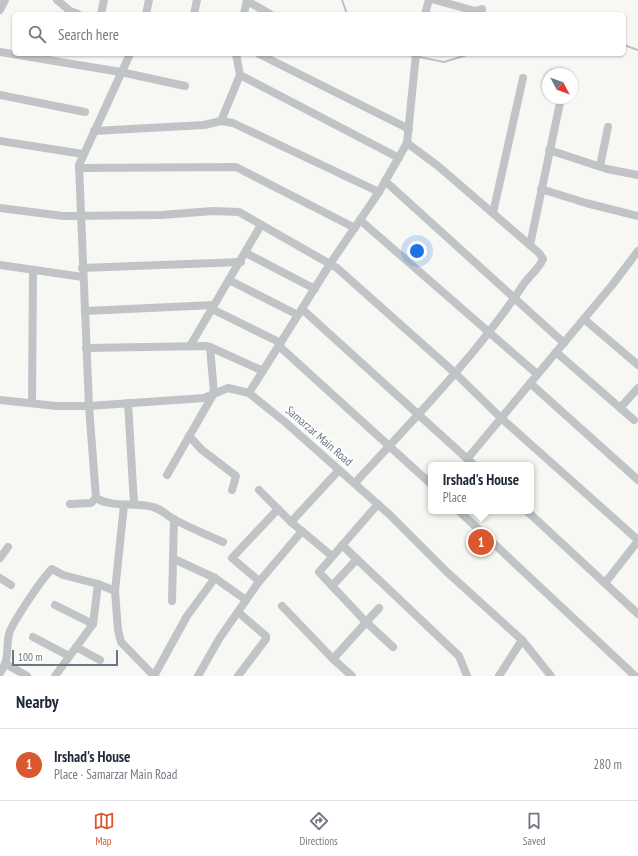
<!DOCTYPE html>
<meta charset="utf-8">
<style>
:root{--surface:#fff;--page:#f6f6f7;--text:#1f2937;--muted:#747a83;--line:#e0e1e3;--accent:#da5830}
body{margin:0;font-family:"PT Sans Narrow",sans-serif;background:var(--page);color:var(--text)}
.compass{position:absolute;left:542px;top:68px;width:36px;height:36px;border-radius:50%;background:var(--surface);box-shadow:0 1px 3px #0004;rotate:131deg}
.scale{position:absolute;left:12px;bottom:10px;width:106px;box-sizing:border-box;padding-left:4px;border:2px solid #677783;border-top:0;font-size:11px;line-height:14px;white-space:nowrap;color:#677783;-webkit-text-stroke:3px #fff;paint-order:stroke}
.you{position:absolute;left:417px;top:251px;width:14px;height:14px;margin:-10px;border:3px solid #fff;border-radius:50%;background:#1a73e8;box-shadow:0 0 0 6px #1a73e833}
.badge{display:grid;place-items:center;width:26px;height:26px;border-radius:50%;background:var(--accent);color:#fff;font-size:13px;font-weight:700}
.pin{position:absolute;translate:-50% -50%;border:2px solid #fff;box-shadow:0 1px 4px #0006}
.popup{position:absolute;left:428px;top:462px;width:106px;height:52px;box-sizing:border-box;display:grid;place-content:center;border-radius:6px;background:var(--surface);filter:drop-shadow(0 1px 3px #0005);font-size:13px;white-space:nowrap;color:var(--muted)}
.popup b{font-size:15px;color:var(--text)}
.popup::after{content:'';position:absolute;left:50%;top:100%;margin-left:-8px;border:8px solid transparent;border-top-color:var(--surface)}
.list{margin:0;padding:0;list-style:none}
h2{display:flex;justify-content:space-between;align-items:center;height:52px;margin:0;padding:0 16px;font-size:17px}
h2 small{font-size:13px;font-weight:400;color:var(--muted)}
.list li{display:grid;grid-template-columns:26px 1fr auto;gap:12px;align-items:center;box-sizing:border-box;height:72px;padding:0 16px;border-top:1px solid var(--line)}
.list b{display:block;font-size:15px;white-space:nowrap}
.list p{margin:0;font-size:13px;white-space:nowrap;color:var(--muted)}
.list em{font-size:13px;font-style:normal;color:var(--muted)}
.icon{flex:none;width:22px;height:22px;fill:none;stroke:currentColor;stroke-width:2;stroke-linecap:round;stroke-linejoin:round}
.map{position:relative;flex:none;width:638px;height:676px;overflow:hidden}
.search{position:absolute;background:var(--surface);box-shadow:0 1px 3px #0004;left:12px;right:12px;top:12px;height:44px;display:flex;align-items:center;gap:10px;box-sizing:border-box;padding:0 14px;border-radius:6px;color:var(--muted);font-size:15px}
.sheet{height:124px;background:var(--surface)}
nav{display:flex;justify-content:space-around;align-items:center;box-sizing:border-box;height:56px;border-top:1px solid var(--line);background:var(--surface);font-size:11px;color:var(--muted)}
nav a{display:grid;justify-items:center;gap:2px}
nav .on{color:var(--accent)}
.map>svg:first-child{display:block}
</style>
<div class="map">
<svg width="638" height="676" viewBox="0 0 638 676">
<rect width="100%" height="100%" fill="#f7f7f4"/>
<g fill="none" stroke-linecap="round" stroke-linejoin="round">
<g stroke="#b9c3c8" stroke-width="2">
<polyline points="342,0 347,14"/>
<polyline points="624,45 638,50"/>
<polyline points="407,54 414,56"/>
<polyline points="419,57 444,62 470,54"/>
</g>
<g stroke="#c0c4c7" stroke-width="8">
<polyline points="57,0 70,11 78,14"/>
<polyline points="435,0 475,11 482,9"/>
<polyline points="247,1 270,14"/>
<polyline points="0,10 5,0"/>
<polyline points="101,14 104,0"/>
<polyline points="146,14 149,0"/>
<polyline points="194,14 197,0"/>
<polyline points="244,14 247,0"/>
<polyline points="425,14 429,0"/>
<polyline points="0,52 121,72 185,86"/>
<polyline points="236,54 240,75 399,158"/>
<polyline points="259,54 409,129"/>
<polyline points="0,95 85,112"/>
<polyline points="221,121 240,75"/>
<polyline points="94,131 204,125 221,121 233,123 379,192"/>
<polyline points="0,141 83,154"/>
<polyline points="549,150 607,169 638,175"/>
<polyline points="600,166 608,127"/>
<polyline points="79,168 236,167 355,228"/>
<polyline points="385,181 564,343"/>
<polyline points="541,189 586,203 638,216"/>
<polyline points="0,208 63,216 161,215 213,211 239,212 337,268 455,373 500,417 638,540"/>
<polyline points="493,213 523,78"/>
<polyline points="360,220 537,374"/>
<polyline points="530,245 561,98"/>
<polyline points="246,253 315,289"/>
<polyline points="0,265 83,277"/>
<polyline points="82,268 241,262"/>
<polyline points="229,280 298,315"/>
<polyline points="212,309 281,343"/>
<polyline points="302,309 474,465"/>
<polyline points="85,311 214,305"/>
<polyline points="584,319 638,365"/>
<polyline points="190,346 261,225"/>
<polyline points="279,346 431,484"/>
<polyline points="210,347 263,371"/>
<polyline points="86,348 205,346 210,347 214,393 167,475"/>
<polyline points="556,352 634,420"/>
<polyline points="530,383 638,480"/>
<polyline points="249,393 330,264 379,192 407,143 416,54"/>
<polyline points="0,400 56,406 89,406 204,398 228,388 249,393 285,422 390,515 447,572 522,640 551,676"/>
<polyline points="32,403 33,270"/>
<polyline points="128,403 134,504"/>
<polyline points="620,408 638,388"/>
<polyline points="189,436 202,450 236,476 232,490"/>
<polyline points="467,459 613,284 638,251"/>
<path d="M355,483c58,-63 120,-126 168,-198 6,-9 16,-16 20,-26l-4,-6 -101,-87 -31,-23"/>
<polyline points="259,490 291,522 332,556"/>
<path d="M96,498c16,10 39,4 57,9 8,2 15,9 22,13 16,8 32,15 48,22"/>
<polyline points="70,504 91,503 96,498 89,406 79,165 130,54"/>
<polyline points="378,504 319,572 365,621 393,647"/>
<polyline points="459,511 635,676"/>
<polyline points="527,511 638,614"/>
<polyline points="291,522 339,470"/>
<polyline points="342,545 459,656 467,676"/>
<polyline points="0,558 8,547"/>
<polyline points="174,559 215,578 246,600"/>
<polyline points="0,578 11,585"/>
<polyline points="259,581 232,558 278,509"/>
<polyline points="605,583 638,541"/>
<polyline points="332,586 357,559"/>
<polyline points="115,591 118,630 121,642 154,676"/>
<polyline points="172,601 174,519"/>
<polyline points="55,605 93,624"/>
<polyline points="282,606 333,659 352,676"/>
<polyline points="238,612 266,636 266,639 238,676"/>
<polyline points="33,637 69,656"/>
<polyline points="76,647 100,660"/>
<polyline points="333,659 379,608"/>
<polyline points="6,664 27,676"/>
<path d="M0,673c11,-17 5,-22 9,-39 3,-11 34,-57 43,-65l11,6 35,9 17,7 9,-86"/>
<polyline points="55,676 93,624 98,584"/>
<polyline points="154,676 187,616 215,578"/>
<polyline points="198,676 219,639 258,583 302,531"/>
<polyline points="499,676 522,640"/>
</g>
</g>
<g text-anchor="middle" stroke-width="4" stroke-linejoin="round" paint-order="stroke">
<g font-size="12" fill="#677783" stroke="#fff">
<text transform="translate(319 436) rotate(41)" y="4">Samarzar Main Road</text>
</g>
</g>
</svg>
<svg class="compass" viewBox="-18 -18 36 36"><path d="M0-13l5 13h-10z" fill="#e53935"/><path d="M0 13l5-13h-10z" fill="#747a83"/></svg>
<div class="scale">100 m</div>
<div class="you"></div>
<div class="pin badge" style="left:481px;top:542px">1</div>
<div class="popup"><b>Irshad's House</b>Place</div>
<div class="search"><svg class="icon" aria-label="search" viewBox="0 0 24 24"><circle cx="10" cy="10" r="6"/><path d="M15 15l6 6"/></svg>Search here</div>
</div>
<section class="sheet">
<h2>Nearby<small></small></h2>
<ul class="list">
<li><span class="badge">1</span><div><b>Irshad's House</b><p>Place · Samarzar Main Road</p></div><em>280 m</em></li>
</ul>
</section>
<nav>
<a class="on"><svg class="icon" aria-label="map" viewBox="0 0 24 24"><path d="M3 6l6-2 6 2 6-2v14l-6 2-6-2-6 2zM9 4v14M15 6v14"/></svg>Map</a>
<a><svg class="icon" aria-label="directions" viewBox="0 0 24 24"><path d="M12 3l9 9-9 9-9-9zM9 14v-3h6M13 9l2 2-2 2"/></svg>Directions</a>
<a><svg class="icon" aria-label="saved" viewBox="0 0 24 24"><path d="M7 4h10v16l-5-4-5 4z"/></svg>Saved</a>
</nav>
